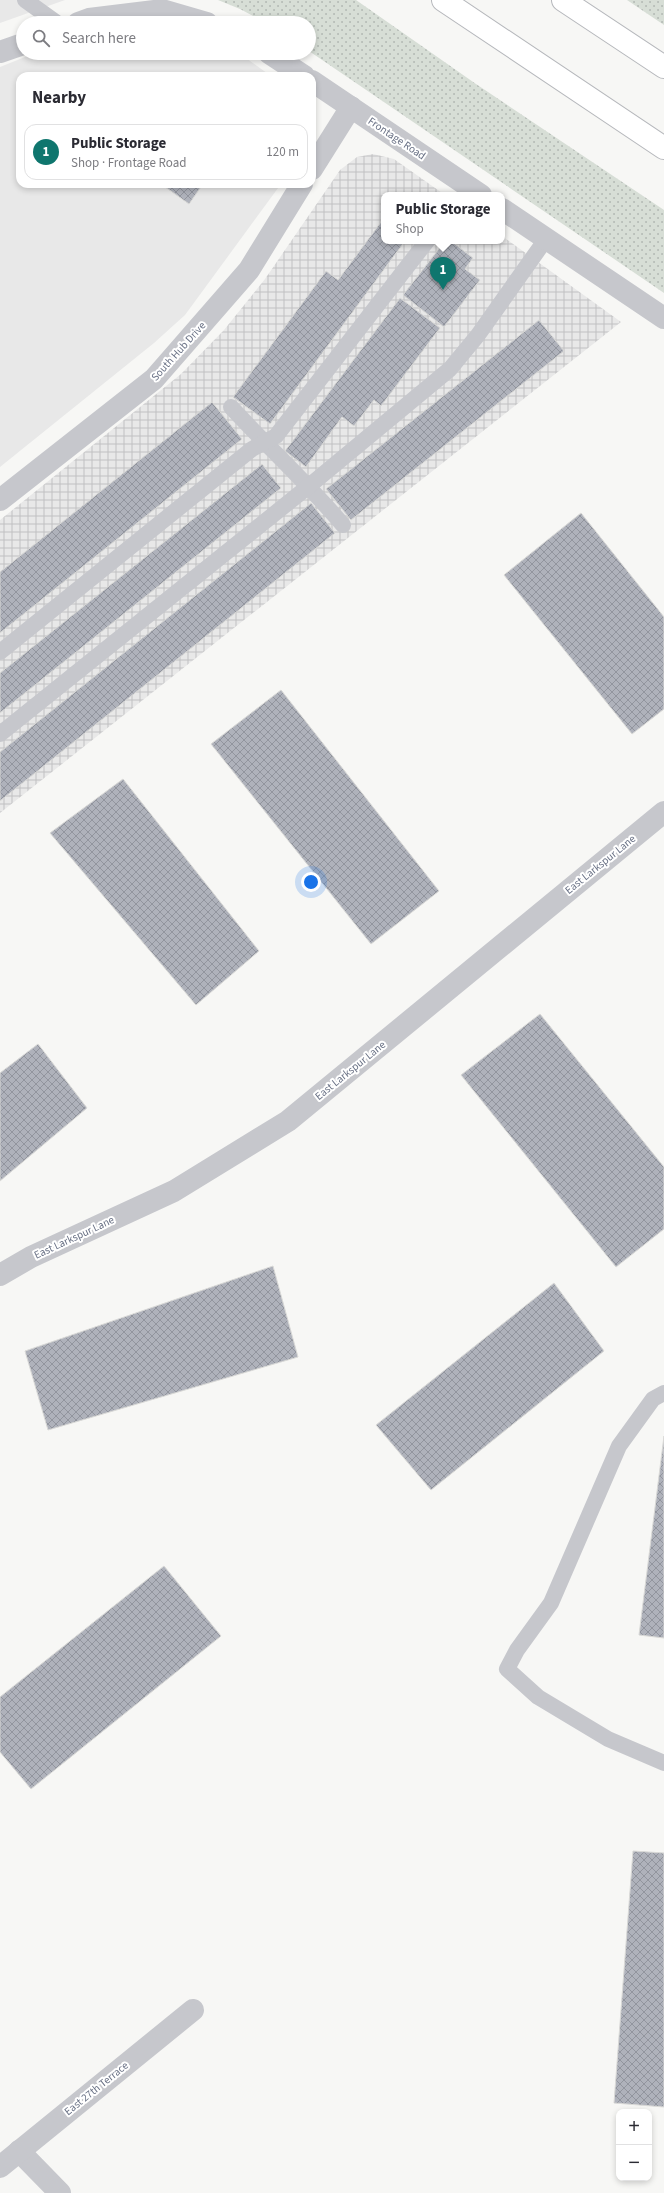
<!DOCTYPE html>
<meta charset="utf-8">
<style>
:root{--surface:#fff;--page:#f7f7f7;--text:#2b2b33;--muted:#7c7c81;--line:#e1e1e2;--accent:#0f766e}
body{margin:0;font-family:"Source Sans 3",sans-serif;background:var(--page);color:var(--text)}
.controls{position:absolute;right:12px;bottom:12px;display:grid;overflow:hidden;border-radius:8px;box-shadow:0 2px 6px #0003}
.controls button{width:36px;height:36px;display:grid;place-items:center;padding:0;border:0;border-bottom:1px solid var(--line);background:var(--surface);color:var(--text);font:20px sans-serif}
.you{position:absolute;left:311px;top:882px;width:14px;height:14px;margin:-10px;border:3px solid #fff;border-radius:50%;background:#1a73e8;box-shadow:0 0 0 6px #1a73e833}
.badge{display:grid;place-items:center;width:26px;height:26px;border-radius:50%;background:var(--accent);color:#fff;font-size:13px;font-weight:700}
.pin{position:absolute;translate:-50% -33px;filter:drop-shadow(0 1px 2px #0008)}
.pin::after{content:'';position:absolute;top:21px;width:14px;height:12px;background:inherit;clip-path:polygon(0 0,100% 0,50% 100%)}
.popup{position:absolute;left:381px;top:192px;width:124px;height:52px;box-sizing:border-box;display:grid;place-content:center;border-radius:8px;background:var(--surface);filter:drop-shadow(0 1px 3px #0005);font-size:13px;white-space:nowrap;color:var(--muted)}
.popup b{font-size:15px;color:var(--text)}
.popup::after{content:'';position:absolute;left:50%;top:100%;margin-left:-8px;border:8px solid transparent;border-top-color:var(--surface)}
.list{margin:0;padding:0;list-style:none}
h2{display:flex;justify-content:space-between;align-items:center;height:52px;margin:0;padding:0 16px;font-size:17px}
h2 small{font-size:13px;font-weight:400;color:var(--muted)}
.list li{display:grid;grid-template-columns:26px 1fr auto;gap:12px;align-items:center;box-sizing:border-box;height:56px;margin:0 8px 8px;padding:0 8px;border:1px solid var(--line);border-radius:12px}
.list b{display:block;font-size:15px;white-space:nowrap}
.list p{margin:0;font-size:13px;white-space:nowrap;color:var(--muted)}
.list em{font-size:13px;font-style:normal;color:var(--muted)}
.icon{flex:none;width:22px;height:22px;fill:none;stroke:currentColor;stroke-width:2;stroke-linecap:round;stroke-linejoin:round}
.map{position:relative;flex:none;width:664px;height:2193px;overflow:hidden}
.search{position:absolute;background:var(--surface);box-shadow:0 2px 6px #0003;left:16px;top:16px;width:300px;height:44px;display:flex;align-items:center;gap:10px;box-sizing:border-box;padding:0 14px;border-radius:22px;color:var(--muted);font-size:15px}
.panel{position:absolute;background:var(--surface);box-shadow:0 2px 6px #0003;left:16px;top:72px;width:300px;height:116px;border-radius:12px}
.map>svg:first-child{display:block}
</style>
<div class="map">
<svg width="664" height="2193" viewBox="0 0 664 2193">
<defs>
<pattern id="industrial-grid" width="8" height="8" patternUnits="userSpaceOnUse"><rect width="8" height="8" fill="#e8e8e8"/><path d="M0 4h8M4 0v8" fill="none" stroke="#c0c0c2"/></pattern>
<pattern id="grass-dots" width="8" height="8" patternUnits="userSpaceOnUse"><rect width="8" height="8" fill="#d7ded6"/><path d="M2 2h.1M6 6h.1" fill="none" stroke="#b2b8b3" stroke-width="1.8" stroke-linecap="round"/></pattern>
<pattern id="building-cross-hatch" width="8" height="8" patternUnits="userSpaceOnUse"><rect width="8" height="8" fill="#afb2bb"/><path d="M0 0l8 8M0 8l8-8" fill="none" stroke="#92959e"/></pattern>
</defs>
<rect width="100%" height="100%" fill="#f7f7f5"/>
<g fill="#e8e8e8">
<polygon points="0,0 65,0 0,23"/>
<polygon points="35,53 239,53 271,76 20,76 20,184 281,184 185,315 154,343 0,467 0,67"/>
</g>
<polygon fill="url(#industrial-grid)" points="373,154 394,159 445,195 384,195 384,241 502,241 502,236 621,322 0,813 0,520 181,374 224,330 265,279 340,170 357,157"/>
<g fill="url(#grass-dots)">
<polygon points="218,0 356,0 476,84 664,210 664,293 309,51 309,23 266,23 240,9"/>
<polygon points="627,0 664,0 664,25"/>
</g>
<g fill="url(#building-cross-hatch)" stroke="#d9d9d7">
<polygon points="161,184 203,184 189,204"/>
<polygon points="384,218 384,241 405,241 270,424 233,397 326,271 338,280"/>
<polygon points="445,241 451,241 473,258 465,269 480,280 444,327 403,295"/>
<polygon points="400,298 440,328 381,406 374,400 354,426 342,417 306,467 285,451"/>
<polygon points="539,320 564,351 351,520 326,489"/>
<polygon points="212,402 242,439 0,633 0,572"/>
<polygon points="262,464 281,488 0,713 0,673"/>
<polygon points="311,503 335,533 0,801 0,752"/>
<polygon points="581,513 664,617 664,709 632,734 504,575"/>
<polygon points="281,690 439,891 371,944 211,744"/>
<polygon points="123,779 259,951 196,1005 50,833"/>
<polygon points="540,1014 664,1167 664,1229 616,1267 461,1075"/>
<polygon points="38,1044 87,1108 0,1181 0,1073"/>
<polygon points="273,1266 298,1357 48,1430 25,1351"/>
<polygon points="554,1283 604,1351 431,1490 376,1425"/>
<polygon points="664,1436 664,1638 639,1635"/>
<polygon points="164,1566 221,1636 31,1789 0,1752 0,1697"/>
<polygon points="633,1851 664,1853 664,2107 614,2103"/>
</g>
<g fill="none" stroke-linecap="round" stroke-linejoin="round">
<g stroke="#b6b8bc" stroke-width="24">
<g id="trunk">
<polyline points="443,0 664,148"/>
<polyline points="563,0 664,67"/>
</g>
</g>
<g stroke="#c6c7cc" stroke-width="16">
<polyline points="25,0 57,23"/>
<path d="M231,407c37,40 77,77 112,118"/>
<polyline points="0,652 252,449 276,436 427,241"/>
<polyline points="0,734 309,486 450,369 478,335 546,239"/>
<polyline points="664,1393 653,1399 619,1446 551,1603 517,1650 507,1669 538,1697 608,1739 664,1763"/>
</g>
<g stroke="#c6c7cc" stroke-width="22">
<polyline points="78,23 89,19 162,10 207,23"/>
<polyline points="0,52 23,44"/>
<polyline points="269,53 304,76"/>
<polyline points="312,81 481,195"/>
<polyline points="312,169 351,107"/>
<polyline points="502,209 664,318"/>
<polyline points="0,500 154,379 249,270 302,184"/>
<polyline points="0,1275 31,1257 174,1191 288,1121 664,812"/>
<polyline points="19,2151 60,2193"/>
<polyline points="0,2167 193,2010"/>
</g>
<use href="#trunk" stroke="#fff" stroke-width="22"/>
</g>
<g text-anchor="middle" stroke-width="4" stroke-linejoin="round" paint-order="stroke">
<g font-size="11" fill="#687084" stroke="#fff">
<text transform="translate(397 138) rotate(34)" y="4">Frontage Road</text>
<text transform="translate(178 351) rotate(-48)" y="4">South Hub Drive</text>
<text transform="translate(600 864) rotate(-39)" y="4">East Larkspur Lane</text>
<text transform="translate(350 1070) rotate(-39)" y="4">East Larkspur Lane</text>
<text transform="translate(74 1237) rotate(-25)" y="4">East Larkspur Lane</text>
<text transform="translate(96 2088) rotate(-39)" y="4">East 27th Terrace</text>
</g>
</g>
</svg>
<div class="controls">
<button>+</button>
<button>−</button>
</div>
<div class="you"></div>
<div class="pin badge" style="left:443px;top:290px">1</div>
<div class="popup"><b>Public Storage</b>Shop</div>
<div class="search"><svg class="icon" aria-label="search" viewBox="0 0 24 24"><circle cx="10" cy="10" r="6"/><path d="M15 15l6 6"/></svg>Search here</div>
<section class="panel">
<h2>Nearby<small></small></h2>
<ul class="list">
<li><span class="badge">1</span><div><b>Public Storage</b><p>Shop · Frontage Road</p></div><em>120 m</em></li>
</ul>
</section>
</div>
